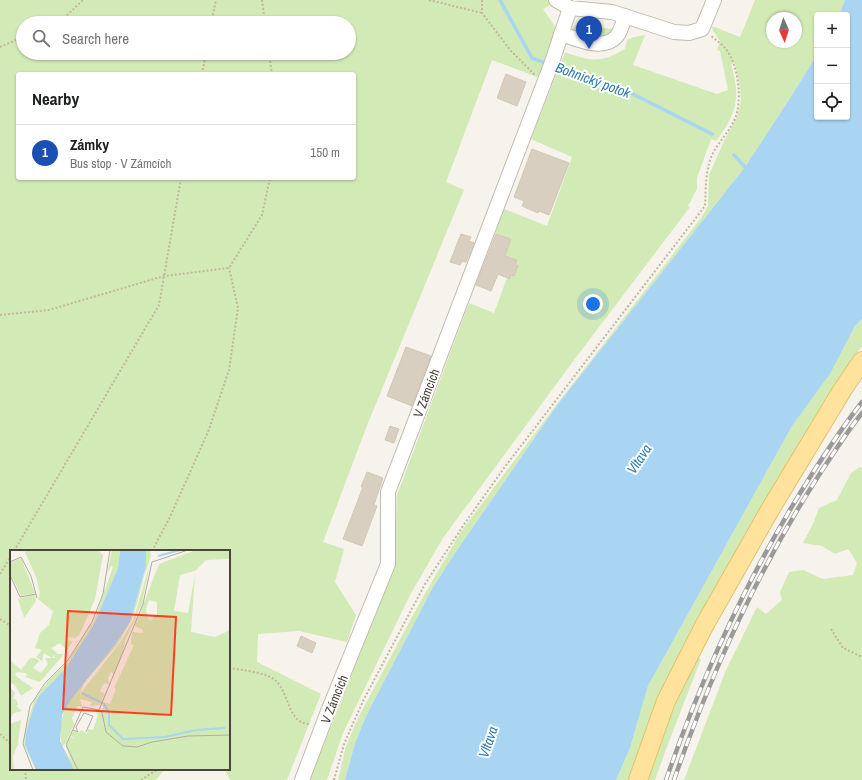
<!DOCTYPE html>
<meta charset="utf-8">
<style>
:root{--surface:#fff;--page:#f6f6f6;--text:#202124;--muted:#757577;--line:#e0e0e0;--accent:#fc3f1d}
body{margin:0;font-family:"Archivo Narrow",sans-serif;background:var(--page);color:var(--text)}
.controls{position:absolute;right:12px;top:12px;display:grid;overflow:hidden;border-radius:4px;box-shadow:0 1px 3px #0004}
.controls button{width:36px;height:36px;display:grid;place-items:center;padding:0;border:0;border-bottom:1px solid var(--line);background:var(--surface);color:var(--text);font:20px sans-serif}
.compass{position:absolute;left:766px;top:12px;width:36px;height:36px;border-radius:50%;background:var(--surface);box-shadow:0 1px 3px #0004;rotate:177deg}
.you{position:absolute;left:593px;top:304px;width:14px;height:14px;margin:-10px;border:3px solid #fff;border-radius:50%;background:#1a73e8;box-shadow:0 0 0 6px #1a73e833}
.badge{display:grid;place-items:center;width:26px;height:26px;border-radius:50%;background:var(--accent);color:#fff;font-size:13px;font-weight:700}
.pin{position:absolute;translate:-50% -33px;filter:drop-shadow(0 1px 2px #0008)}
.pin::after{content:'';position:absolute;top:21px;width:14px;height:12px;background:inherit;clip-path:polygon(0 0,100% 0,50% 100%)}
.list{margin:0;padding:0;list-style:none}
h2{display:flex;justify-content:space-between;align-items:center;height:52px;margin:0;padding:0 16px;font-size:17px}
h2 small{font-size:13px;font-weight:400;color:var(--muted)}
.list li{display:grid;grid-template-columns:26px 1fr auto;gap:12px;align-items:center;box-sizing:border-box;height:56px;padding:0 16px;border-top:1px solid var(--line)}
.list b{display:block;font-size:15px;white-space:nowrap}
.list p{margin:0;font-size:13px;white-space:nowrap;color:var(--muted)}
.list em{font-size:13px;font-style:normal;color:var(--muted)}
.icon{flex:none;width:22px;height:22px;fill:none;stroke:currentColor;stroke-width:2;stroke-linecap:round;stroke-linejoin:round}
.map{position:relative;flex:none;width:862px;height:780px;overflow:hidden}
.search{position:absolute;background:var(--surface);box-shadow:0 1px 3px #0004;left:16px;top:16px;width:340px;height:44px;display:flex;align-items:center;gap:10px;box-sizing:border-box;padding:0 14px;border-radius:22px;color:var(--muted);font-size:15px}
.panel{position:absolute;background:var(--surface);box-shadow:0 1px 3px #0004;left:16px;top:72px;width:340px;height:108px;border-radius:4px}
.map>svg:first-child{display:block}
</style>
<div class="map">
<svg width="862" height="780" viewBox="0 0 862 780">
<rect width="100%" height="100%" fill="#f6f3ec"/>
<g fill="#d2eab5" fill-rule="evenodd">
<path d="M0,0h561l-18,9 14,20 -17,49 -48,-18 -46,122 18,8 -98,238 -43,114 21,7 -9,33 21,33 -9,27 -48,-11 -41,3 -1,28 64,32 -34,86h-57l-5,-11h4v-218h-218v218h154l-9,11h-156zM23,23h326v30h-326zM18,74h336v104h-336z"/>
<path d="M755,0h90l-6,15h-22v40l-25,40 -47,72 -187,237 -103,149 -23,36 -66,127 -11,27 -10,37h-7l8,-34 12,-28 61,-114 41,-71 32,-43 62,-82 147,-190 7,-12 1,-31 16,-36 12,-22 4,-16 -1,-14 -5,-24 -4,1c10,34 6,49 -15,77l-5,-2 -14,39v11l-9,17 2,1 -119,157 -128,174 -33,57 -67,138 -16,47h-17l84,-212 3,-73 72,-192 25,10 13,-35 3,1 8,-13 -3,-1 2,-5 -12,-4 6,-17 -16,-6 9,-24 43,17 25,-69 -41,-18 34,-87c13,5 26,10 40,6 7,-1 14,-6 20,-9l2,-9 7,-3 11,-2 -12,30 84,29 11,-4 -8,-39 -3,-1 3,-9 -7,-10 -1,-5 28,11zM772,18h24v24h-24z"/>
<polygon points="578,25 612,29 613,31 612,34 596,39 572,30 572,28"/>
<polygon points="862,319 862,346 835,384 763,503 696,622 651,715 632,780 616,780 630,748 648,686 792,426 830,374 855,326"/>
<polygon points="860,467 862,468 862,780 684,780 726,670 757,607 766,614 782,600 780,592 789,572 803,570 823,579 853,575 857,563 848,549 835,554 822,546 803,543 813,524 819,508 837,500 851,473"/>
<polygon points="694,656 701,659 668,744 655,780 646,780 663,727"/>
</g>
<polygon fill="#a9d4f2" points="845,0 862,0 862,319 855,326 830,374 792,426 648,686 630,748 616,780 345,780 355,743 366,716 432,589 455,553 558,404 745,167 792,95 817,55 817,117 847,117 847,15 839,15"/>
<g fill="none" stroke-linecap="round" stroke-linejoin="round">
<g stroke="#a9d4f2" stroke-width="3.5">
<polyline points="500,0 532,58 548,64"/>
<polyline points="553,66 621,88 712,134"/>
<polyline points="734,155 745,167 748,168"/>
</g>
</g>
<g fill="#d8cfc1" stroke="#d3c7b4">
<polygon points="506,74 526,82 517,106 497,98"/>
<polygon points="532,149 569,163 549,215 539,211 538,213 522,206 524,201 514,197"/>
<polygon points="461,234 471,237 469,241 474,243 466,262 462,261 460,265 450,262"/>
<polygon points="496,234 511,239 505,256 517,260 515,265 518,266 514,276 511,275 510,279 498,274 491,291 476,285"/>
<polygon points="406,347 431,356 412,406 387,396"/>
<polygon points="390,426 399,429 394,443 385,440"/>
<polygon points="367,472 383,478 374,505 377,506 362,546 343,539 363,487 361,487"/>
<polygon points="301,636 316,643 312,653 297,646"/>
</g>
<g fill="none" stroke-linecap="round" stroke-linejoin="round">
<g stroke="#c2bbae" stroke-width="16">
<g id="minor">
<polyline points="556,0 570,8 612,12 674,32 689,33 702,29 714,0"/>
<path d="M561,34c17,5 42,18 56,2 4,-5 6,-14 8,-20"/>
<polyline points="302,780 327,714 388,564 388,492 552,62 570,8"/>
</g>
</g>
<g stroke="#e6c16a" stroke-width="20">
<polyline id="major" points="638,780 666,701 704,626 771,508 843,389 862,361"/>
</g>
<g stroke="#c4b79f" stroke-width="2" stroke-dasharray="2 2" stroke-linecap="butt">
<polyline points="262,0 265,23"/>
<polyline points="429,0 482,13"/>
<polyline points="482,0 482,13 511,51 535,75"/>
<polyline points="53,23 63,19 83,0"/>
<polyline points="211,23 216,0"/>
<polyline points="0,47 23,37"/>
<polyline points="269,53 272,74"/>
<polyline points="202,74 206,53"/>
<polyline points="0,315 49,310 164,276 229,268 262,215 270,178"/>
<polyline points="14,551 159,305 181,178"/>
<polyline points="152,551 170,517 208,432 229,370 238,308 229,268"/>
<polyline points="0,574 11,556"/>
<polyline points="0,619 11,626"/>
<polyline points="831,629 843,648 862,657"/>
<path d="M229,668c12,2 39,4 48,14 12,12 11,41 32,42"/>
<polyline points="0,734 11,744"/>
<polyline points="25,769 26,780"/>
<polyline points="141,780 158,769"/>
<path d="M334,780l10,-36 19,-43 62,-117 40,-61 39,-55 201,-262c1,-17 0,-35 7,-51 6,-12 16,-22 22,-34 9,-18 5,-57 -9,-73 -4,-5 -9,-8 -14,-12"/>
</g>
<use href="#minor" stroke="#fff" stroke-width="14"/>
<use href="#major" stroke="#ffe39c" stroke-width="18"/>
<g stroke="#9a9a9a" stroke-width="4.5">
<g id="rail">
<path d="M666,780c37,-107 85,-210 146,-306 16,-25 32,-49 50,-72"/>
<path d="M674,780c37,-107 84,-210 145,-305 14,-21 27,-42 43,-62"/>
</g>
</g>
<use href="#rail" stroke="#fff" stroke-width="3" stroke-dasharray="9" stroke-linecap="butt"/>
</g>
<g text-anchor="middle" stroke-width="4" stroke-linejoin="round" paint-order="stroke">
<g font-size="13" fill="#4b4439" stroke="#fff">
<text transform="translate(426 393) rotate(-69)" y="5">V Zámcích</text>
<text transform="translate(334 699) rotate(-68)" y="5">V Zámcích</text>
</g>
<g font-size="14" font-style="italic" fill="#2e7ab2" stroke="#fff">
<text transform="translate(593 80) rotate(20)" y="5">Bohnický potok</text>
<text transform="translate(639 459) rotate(-56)" y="5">Vltava</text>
<text transform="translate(488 742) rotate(-71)" y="5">Vltava</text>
</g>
</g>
<g transform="translate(10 550)">
<rect width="220" height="220" fill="#f6f3ec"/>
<path d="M14,0h74l5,5 -8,44 -15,35 -5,4 -8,-1 1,3 5,1 -6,9 -7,-7 -9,5 7,6h6l-24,28 -15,-5 3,-2 -3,-2 -8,-1 -2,2 2,3 16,11 -12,8 -6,-11 -5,-3v-22l11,10 9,-12h5l4,3 -6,7 8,5 7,-9 -3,-6h10l-1,-3 -2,3 -8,-5 -2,8 -6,-4 6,-7 -7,-2 5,-15 9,-8 4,-14 -15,-12 2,-6 -4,-16zM102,0h8l-2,18 -24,56 -28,44 -27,28 -6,13 -7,24 -1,12 10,25 -11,-25 1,-11 2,-10 7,-23 13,-19 21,-21 26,-40 19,-54 -2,-1 -4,8zM136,0h4l1,6 -7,20 -6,24 -6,19 -15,26 -13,15 -20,23 -4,11 39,-50 14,-23 17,-57 -8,40 -17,37 -1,9 -10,24 -3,-2 -3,6 1,7 -5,-2 -4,8 5,3 -5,11 -10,1 2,-4 -12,-3 2,8 -4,-1 -6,12 2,6 -8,19 -4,3 10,16 -6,-15 4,-10 5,2 -4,-3 2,-5 6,2 2,-3 6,4 1,-5 5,1 5,-15 -2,-3 7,-2v-8l7,2 6,-15 -2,-1 20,-43 -3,-1 1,-12 11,1v-3l-8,-4 24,-62 37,-14h34v9l-24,1 -11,11 -15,4 -6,36 14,2 7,-39 -4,58 24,5 15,-7v140h-156l-12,-21 -2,-24 6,-19 12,-17 39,-47 13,-20 16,-56zM139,50l8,2v13l-6,5 -3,-1 -2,-10zM11,8l14,35 -14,3 -11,-23v-10zM25,44l1,7 -12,17 -6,-19zM0,137l5,6 -2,6h3l2,6 -2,1 6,5 -8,2 -4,6zM11,170l-3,24 -5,12 1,14h-4v-46z" fill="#d2eab5" fill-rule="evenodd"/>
<path d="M110,0h26v16l-16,56 -13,20 -45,56 -10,17 -2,26 14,29h-38l-11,-25 1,-12 7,-24 6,-13 27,-28 28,-44 24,-56z" fill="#a9d4f2"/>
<path fill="none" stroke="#a9d4f2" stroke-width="2" d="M148,6l22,-6M72,143l22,11 5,9v12l14,14 42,-2 31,-7 29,-2M31,220l20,-25"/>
<path fill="none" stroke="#b2ada4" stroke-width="1" d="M0,12l11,-5 10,19 6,22M0,25l10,22 16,-3M89,160l44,-106 9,-42 36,-12M89,160l3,3 4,19 17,14 14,1 15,-5 36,-6 42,-1M63,180l5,2 -2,-5 8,-14 9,3 -7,16M23,220l-10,-26 7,-38 15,-23 23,-23 24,-38 11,-28 7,-44M68,220l-12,-25 17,-38 16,3"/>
<path fill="#fc3f1d" fill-opacity="0.15" stroke="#fc3f1d" stroke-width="2" d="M58,61l108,6 -5,98 -108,-6z"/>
<rect width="220" height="220" fill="none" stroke="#4b4439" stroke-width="2"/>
</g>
</svg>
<div class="controls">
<button>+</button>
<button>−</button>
<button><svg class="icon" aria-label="locate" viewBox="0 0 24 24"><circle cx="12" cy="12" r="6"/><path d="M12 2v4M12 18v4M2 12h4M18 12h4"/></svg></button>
</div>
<svg class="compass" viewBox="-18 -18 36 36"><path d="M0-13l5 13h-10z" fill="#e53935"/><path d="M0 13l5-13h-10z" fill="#757577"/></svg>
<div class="you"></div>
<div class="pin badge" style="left:589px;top:49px;background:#1a4fb4">1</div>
<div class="search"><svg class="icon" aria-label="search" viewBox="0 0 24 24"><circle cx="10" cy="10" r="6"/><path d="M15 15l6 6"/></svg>Search here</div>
<section class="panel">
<h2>Nearby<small></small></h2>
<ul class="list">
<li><span class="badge" style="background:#1a4fb4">1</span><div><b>Zámky</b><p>Bus stop · V Zámcích</p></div><em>150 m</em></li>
</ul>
</section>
</div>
